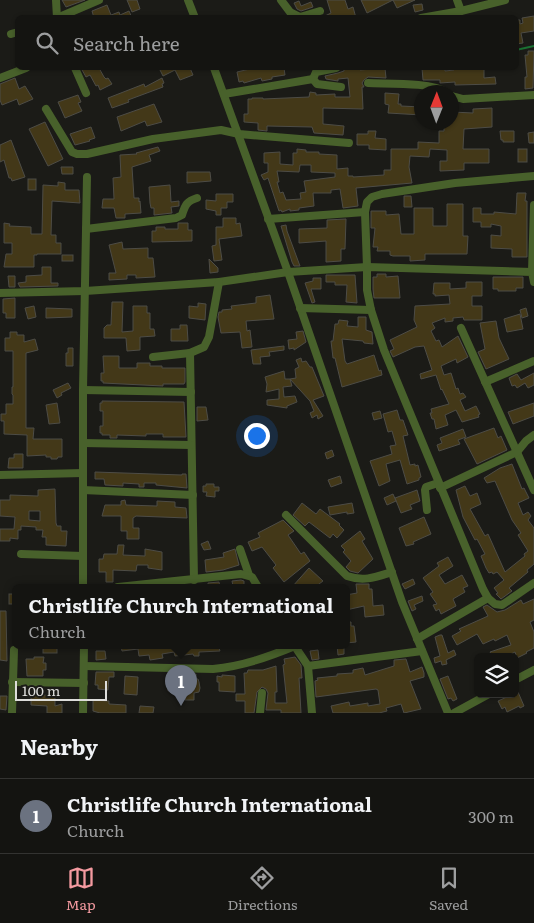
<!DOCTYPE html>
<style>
:root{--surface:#141411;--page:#1d1d1a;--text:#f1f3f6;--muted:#9d9e9f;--line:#333331;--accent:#f49aa0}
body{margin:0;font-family:Literata,serif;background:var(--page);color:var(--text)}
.controls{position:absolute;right:15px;bottom:15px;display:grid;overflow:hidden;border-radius:8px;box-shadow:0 1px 4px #0004}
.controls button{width:45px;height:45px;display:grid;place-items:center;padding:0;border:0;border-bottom:1px solid var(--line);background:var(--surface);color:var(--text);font:25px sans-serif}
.compass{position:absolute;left:414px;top:85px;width:45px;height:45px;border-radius:50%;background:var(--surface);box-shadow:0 1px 4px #0004;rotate:1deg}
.scale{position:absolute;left:15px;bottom:12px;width:92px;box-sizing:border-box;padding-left:5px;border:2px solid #ddddda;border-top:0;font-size:14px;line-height:18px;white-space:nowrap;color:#ddddda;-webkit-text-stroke:4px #1b1b17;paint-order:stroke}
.you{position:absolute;left:256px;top:435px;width:18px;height:18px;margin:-12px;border:4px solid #fff;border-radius:50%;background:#1a73e8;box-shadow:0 0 0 8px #1a73e833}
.badge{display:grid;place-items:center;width:32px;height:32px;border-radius:50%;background:var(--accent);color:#fff;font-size:16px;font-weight:700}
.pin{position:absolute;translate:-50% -41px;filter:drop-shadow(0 1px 2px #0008)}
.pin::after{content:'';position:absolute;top:26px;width:18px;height:15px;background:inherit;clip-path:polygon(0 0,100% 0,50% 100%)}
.popup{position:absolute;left:12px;top:584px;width:338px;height:65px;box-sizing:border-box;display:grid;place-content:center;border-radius:8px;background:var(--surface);filter:drop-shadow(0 1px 4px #0005);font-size:16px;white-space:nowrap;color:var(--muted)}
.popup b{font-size:19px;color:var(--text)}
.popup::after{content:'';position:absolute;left:50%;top:100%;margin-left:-10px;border:10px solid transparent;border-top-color:var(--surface)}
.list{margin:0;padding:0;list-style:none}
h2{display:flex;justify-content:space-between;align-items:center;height:65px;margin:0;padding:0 20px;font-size:21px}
h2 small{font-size:16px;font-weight:400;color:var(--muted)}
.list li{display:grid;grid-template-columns:32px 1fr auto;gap:15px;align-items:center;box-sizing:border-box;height:75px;padding:0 20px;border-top:1px solid var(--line)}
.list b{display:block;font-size:19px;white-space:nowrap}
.list p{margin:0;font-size:16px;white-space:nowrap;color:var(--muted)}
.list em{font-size:16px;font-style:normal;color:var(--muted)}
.icon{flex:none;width:28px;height:28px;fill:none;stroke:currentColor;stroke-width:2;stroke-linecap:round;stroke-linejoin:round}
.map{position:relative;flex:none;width:534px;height:713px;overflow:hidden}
.search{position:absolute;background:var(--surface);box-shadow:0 1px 4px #0004;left:15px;right:15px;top:15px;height:55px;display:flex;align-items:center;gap:12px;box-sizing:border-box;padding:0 18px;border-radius:8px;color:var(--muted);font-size:19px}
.sheet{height:140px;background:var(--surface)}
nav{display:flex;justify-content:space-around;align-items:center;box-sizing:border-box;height:70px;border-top:1px solid var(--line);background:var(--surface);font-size:14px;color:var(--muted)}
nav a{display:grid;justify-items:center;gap:2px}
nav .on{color:var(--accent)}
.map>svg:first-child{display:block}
</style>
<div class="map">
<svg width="534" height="713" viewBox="0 0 534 713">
<rect width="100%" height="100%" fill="#1b1b17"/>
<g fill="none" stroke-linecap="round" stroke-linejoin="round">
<polyline stroke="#1b7233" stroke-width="2" points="516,50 534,46"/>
</g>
<g fill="#433818" stroke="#4d4c46" fill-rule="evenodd">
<polygon points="62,0 85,0 66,7"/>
<polygon points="127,0 137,0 140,9 132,12"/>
<polygon points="327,0 345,0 348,9 353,7 356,18 321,18 331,13"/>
<polygon points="361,0 393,0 367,13"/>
<polygon points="393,0 415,0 397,8"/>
<polygon points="299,1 301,6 311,2 313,7 301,11 297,9 294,3"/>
<polygon points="422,4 423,10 415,12 413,5"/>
<polygon points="107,5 111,15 119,12 120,15 129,11 132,18 94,18 92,11"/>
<polygon points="534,16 534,31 521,33 523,43 516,44 516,20 520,20 520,24 523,23 522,18"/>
<polygon points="528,51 534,51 533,88 525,89 525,77 527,77 525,55 528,55"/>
<polygon points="81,68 99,68 104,77 106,79 108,78 112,84 100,90 98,85 96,86 90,75 86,77"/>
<polygon points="159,68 190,68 193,75 180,80 175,70 163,76"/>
<polygon points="254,68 284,68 285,75 272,77 272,79 262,81 261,78 244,83 243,81 239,82 237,72"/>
<polygon points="344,68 360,68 360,70 385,68 386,78 368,77 364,80 362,83 364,87 362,87 363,109 323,108 323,124 344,126 343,135 314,133 312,127 267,126 267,131 258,130 258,123 244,122 244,114 248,114 248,99 252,99 252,98 263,98 263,99 309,97 310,92 316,93 316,95 335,94 335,97 350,97 348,78 338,79 338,81 326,79 325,76 338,73 344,71"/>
<polygon points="422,68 445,68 445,71 454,70 454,68 484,68 484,78 495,77 496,84 455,85 455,82 440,83 440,80 423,80"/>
<polygon points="15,78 19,89 25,86 33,99 19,105 17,99 2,105 0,100 0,84"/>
<polygon points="162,78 164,83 162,84 163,87 128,100 129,102 112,108 108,98 144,84 145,87"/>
<polygon points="385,93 399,94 398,104 401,104 401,106 422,107 422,115 388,113 389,105 385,104"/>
<polygon points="78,95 81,102 78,103 82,111 65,118 58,102"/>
<polygon points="154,104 162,122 147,126 145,121 121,131 117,117"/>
<path d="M492,108v19l-28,2 -1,20h26v14h-25v7l-24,1v-10h7v-11l-17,-1 -1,8 -19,-1 -1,11 3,16 -56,5 2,18 -15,2 -3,-19 -9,1v3h-18l1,13 -15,2v2l-9,1v-2l-8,3 -1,-2 -2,1 -11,-33 -4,2 -3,-5 7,-3v-9h-4v-10l16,-1v12l13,1v-12h4v-4l9,1v2h13v2l18,1v14l11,-1v8h5v1l31,-2v-5h7v-21h27v-7l21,1v-12h5v-9h8v-10l21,1v-4zM300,165h11v7l24,1v4l-31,4 2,11 -6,1 1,6 -15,1 -3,-8 -3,1 -3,-11h2l-2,-11 22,1z"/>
<polygon points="45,122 63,159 48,166 29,129"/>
<polygon points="91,127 95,138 89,140 90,141 75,145 70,134"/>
<polygon points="368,131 376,131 375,138 386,139 386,150 369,149 369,145 357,145 357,134 368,134"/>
<polygon points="500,131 514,131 514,142 503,142 503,140 501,140"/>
<polygon points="534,132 534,143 529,143 528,133"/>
<polygon points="11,140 25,177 12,181 11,178 9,178 4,160 0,162 0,145"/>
<polygon points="158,147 160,151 149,155 151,161 132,167 134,198 139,198 139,202 140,201 141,213 125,214 125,218 116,218 114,208 102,208 103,199 114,199 113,178 121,177 120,155 137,154 136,153"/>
<rect x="518" y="149" width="9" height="13"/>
<polygon points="61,167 73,167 73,174 62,174"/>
<polygon points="187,172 210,172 211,181 187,183"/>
<rect x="28" y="179" width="8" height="11"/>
<polygon points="58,182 65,183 65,190 79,190 80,203 52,201 51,235 56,235 56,243 61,243 61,254 37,254 37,255 34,255 34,267 4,267 6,254 12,254 12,243 4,243 4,223 10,224 9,226 31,227 31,234 42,234 43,185 58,186"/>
<polygon points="170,185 171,202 179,201 179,206 171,207 172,213 154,215 154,208 151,208 150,203 149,187"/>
<polygon points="517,193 526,193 525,201 527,201 527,257 512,257 512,249 491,248 491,235 501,236 501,226 491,224 491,227 481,227 481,222 473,222 473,208 481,208 481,214 494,214 494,212 516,214"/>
<polygon points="216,194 233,194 233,202 227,202 227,208 221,208 221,215 216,215 216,211 206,209 206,200 216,201"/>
<polygon points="404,196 411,196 412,207 404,207"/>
<polygon points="447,204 463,204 463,236 468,236 467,254 425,254 425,260 410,261 410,256 393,256 390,255 390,251 377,251 378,247 373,247 375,228 371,228 371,211 386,211 386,215 399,214 401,234 414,234 414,208 433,208 433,226 447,226"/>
<polygon points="223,218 236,218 236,224 240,223 242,236 219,239 222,260 214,261 212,246 216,245 216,227 223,227"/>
<polygon points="346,219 345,249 341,249 341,261 326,262 326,241 299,243 299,229 327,228 327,220"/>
<polygon points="178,223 188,223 188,230 192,230 192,241 152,242 152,231 156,231 156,227 165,227 165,229 178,229"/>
<polygon points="286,225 287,231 300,266 294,266 292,262 281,226"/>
<polygon points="122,242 123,249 148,248 148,258 153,258 155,277 136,278 136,275 127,275 127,279 109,280 109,273 116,273 109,245"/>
<rect x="62" y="255" width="11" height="6"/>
<polygon points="209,259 218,268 218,272 210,273"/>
<polygon points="42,267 51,267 51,283 58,283 58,286 20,287 18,283 26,282 26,276 42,275"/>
<polygon points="377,274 386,274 386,277 398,276 400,298 374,298 373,289 373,277 377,277"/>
<polygon points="326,275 355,275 357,303 346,302 347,285 335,285 335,282 326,282"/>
<polygon points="8,276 15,276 15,287 9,287"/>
<polygon points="493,277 523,277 523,288 516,288 516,291 498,291 498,289 493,289"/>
<polygon points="313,278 321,278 321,289 311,289 315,302 312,303 305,283 313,281"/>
<polygon points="466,282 482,282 482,296 472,296 472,306 482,306 482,320 464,320 463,317 453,318 453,321 445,322 445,318 432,323 435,328 431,331 436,341 439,340 442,347 458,336 468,357 457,363 456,359 441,366 444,375 451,373 456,389 458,388 460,394 463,393 466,397 460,400 465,411 476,406 480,414 478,415 479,417 462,422 456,410 445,415 448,425 436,429 434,419 432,419 430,413 432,413 431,409 449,404 442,389 441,390 436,375 421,379 420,374 432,370 424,346 415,347 393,357 390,351 394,349 390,340 417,327 414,320 415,306 450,304 449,295 435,296 435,294 433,294 434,283 450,283 450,289 466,288"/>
<polygon points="270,295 274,319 246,321 247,331 250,330 252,347 242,348 240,332 221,333 218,317 219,312 222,312 222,310 232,309 231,306 256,303 256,297"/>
<polygon points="15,298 15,318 6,318 6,313 3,313 3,299"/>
<polygon points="112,302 123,302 122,332 133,331 133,306 147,306 147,313 150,313 150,329 154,329 155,336 140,337 140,350 127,351 126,338 104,338 104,328 107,325 111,325"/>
<polygon points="198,303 206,304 205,320 189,318 189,306 198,307"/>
<polygon points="34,306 36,317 28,319 25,308"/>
<polygon points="46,308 72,309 72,317 46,318"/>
<polygon points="526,308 528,316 522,318 520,310"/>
<polygon points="520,314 523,329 507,332 504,319"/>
<polygon points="358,317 366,317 366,330 372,332 373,344 364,343 363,341 342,339 345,361 347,364 374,355 379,371 381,370 382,375 342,387 335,358 333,358 331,341 333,341 335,324 338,324 339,320 348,321 347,326 358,327"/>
<polygon points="496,321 499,338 509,359 486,369 478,352 485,349 480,323"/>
<polygon points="180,325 187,325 188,341 171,341 171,329 180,329"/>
<polygon points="303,331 306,342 294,350 294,348 289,349 288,340 297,339 296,332"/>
<polygon points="10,332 17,332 17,335 24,335 24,342 35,339 38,350 26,353 26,428 34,428 33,439 62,439 62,457 58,457 57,459 51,459 51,457 46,457 46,455 27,456 27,435 4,434 4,421 1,421 1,414 6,414 6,404 13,404 13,395 12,394 12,387 13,387 13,351 5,351 5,338 10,338"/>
<polygon points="284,346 284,350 269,352 270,356 260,357 261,364 253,364 251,350"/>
<polygon points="68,348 73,348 73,366 66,366 66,353 68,353"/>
<polygon points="103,356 119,356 119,368 137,368 137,363 150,363 150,366 162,366 162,368 185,368 185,382 184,384 163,384 163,386 103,383 103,381 101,381 101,373 104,373"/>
<polygon points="301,358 302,362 306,361 310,367 312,367 324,396 313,400 323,416 318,419 317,415 312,418 310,413 314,411 310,401 290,379 296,378 295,369 299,367 296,360"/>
<polygon points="284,371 285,379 290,379 292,386 283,387 284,397 295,396 297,402 287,406 287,408 267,405 267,400 279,399 279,389 266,392 267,384 265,377"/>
<polygon points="534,373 534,385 528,388 525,383 517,388 515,385 512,386 509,378 517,374 521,380"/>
<polygon points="68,383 71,388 61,393 62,395 57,398 53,390"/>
<polygon points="102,401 184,402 186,437 163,437 163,434 146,434 146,436 117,435 117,438 110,438 110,435 102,435 102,433 100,433 100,426 103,426 103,411 100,411 100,403 102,403"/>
<polygon points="57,403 60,423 49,424 46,405"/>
<polygon points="534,403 534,416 513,424 508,412"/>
<polygon points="197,407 206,407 208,420 197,421"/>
<polygon points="397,410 400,420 403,420 408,435 403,436 410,465 415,464 415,466 418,465 421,477 419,478 419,480 407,484 400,460 386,464 390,481 379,486 370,461 392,454 390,446 396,445 392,431 388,432 383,414"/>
<polygon points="380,411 382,418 374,420 372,413"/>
<polygon points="494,428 498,438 501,436 507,450 477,464 464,439"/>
<polygon points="463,429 466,437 458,440 460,444 439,451 437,445 442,443 440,438"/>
<polygon points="332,450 334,456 327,459 325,453"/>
<polygon points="14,454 23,454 23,468 8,468 9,458 14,458"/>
<polygon points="512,464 522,489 524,488 529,498 518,503 523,515 528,512 531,516 528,520 534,528 534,564 527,570 528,572 509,588 512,591 501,599 496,594 498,593 494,588 504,580 497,572 493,574 492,572 489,573 486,568 481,556 485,554 477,539 475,540 463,517 456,490 465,486 470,496 477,493 481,504 470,509 485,536 488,534 505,572 525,556 524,554 528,551 518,535 521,533 512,520 495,481 487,483 484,478 500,468"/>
<polygon points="95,472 182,475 182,474 186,474 187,488 156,485 156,483 144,483 144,487 139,487 139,484 123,483 123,486 105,485 104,479 95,479"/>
<polygon points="340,476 342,483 331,487 328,480"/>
<polygon points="206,484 214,484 214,487 219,487 219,491 215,491 215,497 206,496 207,492 203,492 203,486 206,486"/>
<path d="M55,489l1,34 1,3h4v5h6l-1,15 -20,-1v-8h-4l1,-7h-7v-3l-15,-1v4h-3v9l-8,-1v3h-10v-12h14l1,-12 -15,-1v-16h10v-5l28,1v-6zM29,511h11v10l-11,-1z"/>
<polygon points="417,490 420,501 410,505 412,509 401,513 395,498"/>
<polygon points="393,494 396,501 387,505 384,498"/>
<polygon points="125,500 126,505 157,506 157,501 175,502 175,507 186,508 187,518 136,516 133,518 133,528 139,528 139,539 127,539 127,531 121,531 121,516 102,516 105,505 121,505 121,501"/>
<polygon points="302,503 316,514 320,509 340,524 339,525 344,530 337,538 333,534 330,538 309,522 305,526 293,515"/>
<polygon points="352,503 354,513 347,514 347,512 330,515 328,507"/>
<polygon points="424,517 431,534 413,542 414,544 406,546 399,528"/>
<polygon points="283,520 294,531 288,535 301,554 304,552 310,561 284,582 273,568 276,565 262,547 252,551 248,542 260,537 258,533"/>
<polygon points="360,531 365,539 362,541 373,559 358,573 350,571 346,567 351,561 343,552 345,550 341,546"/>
<polygon points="208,541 211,549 204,550 201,544"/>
<polygon points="118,545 124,545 123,555 145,556 145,549 162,552 162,570 148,568 148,565 137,565 136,571 113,570 113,582 106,582 106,572 99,572 99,559 103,559 104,554 117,554"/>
<polygon points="235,549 239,565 223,570 206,572 205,560 224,557 223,553"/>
<polygon points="448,557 453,566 439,575 445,584 462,575 468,586 463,588 465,592 453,599 456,606 441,614 439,609 436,611 433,605 437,604 430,594 433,592 423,578 439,566 437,563"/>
<polygon points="309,568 323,581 315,587 292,587"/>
<polygon points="413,579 415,584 405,589 402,584"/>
<polygon points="241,580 244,581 244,585 233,586 232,581"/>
<polygon points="219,582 220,587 208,587 208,583"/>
<polygon points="356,584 369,584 369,589 372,589 373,606 383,605 384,615 365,617 364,606 346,610 346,595 357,593"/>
<rect x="9" y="594" width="7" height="10"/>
<polygon points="422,596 423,601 414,605 416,609 412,611 408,601"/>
<polygon points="534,599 534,620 530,622 534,632 534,648 526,652 527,653 517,658 515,652 505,657 493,657 490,652 511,645 507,635 495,641 494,639 483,644 477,634 457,645 452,636 461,631 459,629 488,616 483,607 487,605 497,612 505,610 521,600 523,604"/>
<polygon points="0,611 6,611 7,661 0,660"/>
<polygon points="346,622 351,622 351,626 354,626 356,642 346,643"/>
<polygon points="440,635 442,635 448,653 454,650 456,655 446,660 447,664 442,665 441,661 435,663 434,658 440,656 435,637"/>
<rect x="43" y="645" width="14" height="8"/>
<polygon points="132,645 144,645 144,646 218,645 220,651 199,652 199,656 194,656 193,654 175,656 174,652 162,654 163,658 150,660 149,655 139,656 138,649 122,651 121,646"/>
<polygon points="337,645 344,645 344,654 338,655"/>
<polygon points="318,650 319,659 312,660 310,651"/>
<polygon points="96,651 105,651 106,659 96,660"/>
<polygon points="34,657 44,657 43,663 46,663 46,670 43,670 43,676 27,676 26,659 34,659"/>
<polygon points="295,657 301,665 302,678 299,678 301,713 281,713 281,710 266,710 268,693 266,689 262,687 257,692 254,713 245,713 245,701 236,701 236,694 245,694 244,673 247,673 248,670 263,670 276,666 277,692 275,692 275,703 287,703 283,665 285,664 284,659"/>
<polygon points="406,659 410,672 422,667 424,673 424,677 410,681 421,709 404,713 401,704 386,708 387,711 379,713 333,713 331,706 349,702 350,706 368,703 368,706 380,704 378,690 376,689 316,697 315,681 318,680 317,678 337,676 337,674 353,673 353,670 363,668 365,675 394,666 394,660"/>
<polygon points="96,672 114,672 114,677 109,677 108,690 98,689 98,685 95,685"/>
<polygon points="176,674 196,674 196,679 198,679 199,682 200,688 199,692 194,693 194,700 185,700 185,691 168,691 169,675"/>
<polygon points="222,675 235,676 235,692 219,691 219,682 217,682 217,676 222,677"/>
<polygon points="125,676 138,677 137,695 124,694"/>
<polygon points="448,676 457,699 453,701 451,698 448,699 440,679"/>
<polygon points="518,692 524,706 520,708 519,706 507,712 505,707 502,709 498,701"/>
<polygon points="31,695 55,695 55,706 62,704 62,713 47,713 47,706 31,705"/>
<polygon points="0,696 7,696 6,710 0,709"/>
<polygon points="93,700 109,701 109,704 126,705 126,713 100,713 93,711"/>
<polygon points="140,706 154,707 153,713 139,713"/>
</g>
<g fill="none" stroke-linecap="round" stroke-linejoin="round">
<g stroke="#48612b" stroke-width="8">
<polyline points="56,0 57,18"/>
<polyline points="188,0 195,18"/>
<polyline points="281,0 290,12 300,17 320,11"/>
<polyline points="457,0 461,11"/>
<polyline points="57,18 99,0"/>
<polyline points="421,18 461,11 505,0"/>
<polyline points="11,34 18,32"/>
<polyline points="75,68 86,93"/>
<polyline points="214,68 288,272 402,602 448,713"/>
<polyline points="336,68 316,72 313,79 317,84 341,87"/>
<polyline points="0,78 26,68"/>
<path d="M368,83c18,1 64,-1 78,9"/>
<polyline points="224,94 313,79"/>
<polyline points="452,96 463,99 534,95"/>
<polyline points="46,109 72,152 77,154 87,154 153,139 221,130 239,134 349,143"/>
<polyline points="268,219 365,212"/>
<path d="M86,229l90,-11 6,-3c3,-10 5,-14 15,-17"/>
<polyline points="532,272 534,205"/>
<polyline points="0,293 85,291 219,282 288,272 367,267 532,272 534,282"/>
<polyline points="300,308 371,310"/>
<polyline points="461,328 534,490"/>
<polyline points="190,353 194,580"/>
<polyline points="153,357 190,353 204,347 209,337 219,282"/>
<polyline points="485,382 534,361"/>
<polyline points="83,390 191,392"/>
<polyline points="83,443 191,445"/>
<polyline points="0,475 83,473"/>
<polyline points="440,488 517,452 526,441 534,435"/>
<polyline points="83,490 193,495"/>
<polyline points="427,510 425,490 426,487 438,483"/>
<path d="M286,515l61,61c17,6 29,1 45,-4"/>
<polyline points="240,549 249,575"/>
<polyline points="21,554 83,556"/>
<polyline points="83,587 83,390 87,177"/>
<polyline points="118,587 241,574 252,577 258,587"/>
<polyline points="488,598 495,604 502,605 534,583"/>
<polyline points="417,639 488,598 483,589 384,350 371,310 367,290 367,267 365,212 367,202 372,197 382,194 455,183 534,176"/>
<polyline points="294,645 308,666 422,651"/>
<path d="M84,666l129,3c30,-3 55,-12 82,-23"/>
<polyline points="308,666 312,713"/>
<polyline points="515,680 534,670"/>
<polyline points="12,682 84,683"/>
<polyline points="12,713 14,650"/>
<polyline points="83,713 84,645"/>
<polyline points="260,713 262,693"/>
<polyline points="454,713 489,694"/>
</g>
</g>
</svg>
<div class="controls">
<button><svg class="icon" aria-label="layers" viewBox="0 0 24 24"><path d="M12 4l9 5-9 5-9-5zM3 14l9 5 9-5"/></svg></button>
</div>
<svg class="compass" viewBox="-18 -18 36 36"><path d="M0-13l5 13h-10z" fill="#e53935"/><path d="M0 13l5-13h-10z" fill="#9d9e9f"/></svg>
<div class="scale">100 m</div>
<div class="you"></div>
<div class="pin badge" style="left:181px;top:706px;background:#6b7280">1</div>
<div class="popup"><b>Christlife Church International</b>Church</div>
<div class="search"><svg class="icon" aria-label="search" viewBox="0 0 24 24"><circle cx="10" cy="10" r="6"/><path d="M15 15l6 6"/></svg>Search here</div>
</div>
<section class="sheet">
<h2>Nearby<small></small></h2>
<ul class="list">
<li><span class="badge" style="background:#6b7280">1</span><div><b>Christlife Church International</b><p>Church</p></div><em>300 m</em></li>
</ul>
</section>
<nav>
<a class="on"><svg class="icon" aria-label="map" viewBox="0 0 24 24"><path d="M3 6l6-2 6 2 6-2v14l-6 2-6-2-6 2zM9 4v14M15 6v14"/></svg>Map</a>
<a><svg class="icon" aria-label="directions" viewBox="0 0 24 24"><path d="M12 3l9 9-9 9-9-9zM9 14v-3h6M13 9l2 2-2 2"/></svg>Directions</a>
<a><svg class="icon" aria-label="saved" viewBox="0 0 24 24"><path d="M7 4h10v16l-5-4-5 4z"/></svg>Saved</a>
</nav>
